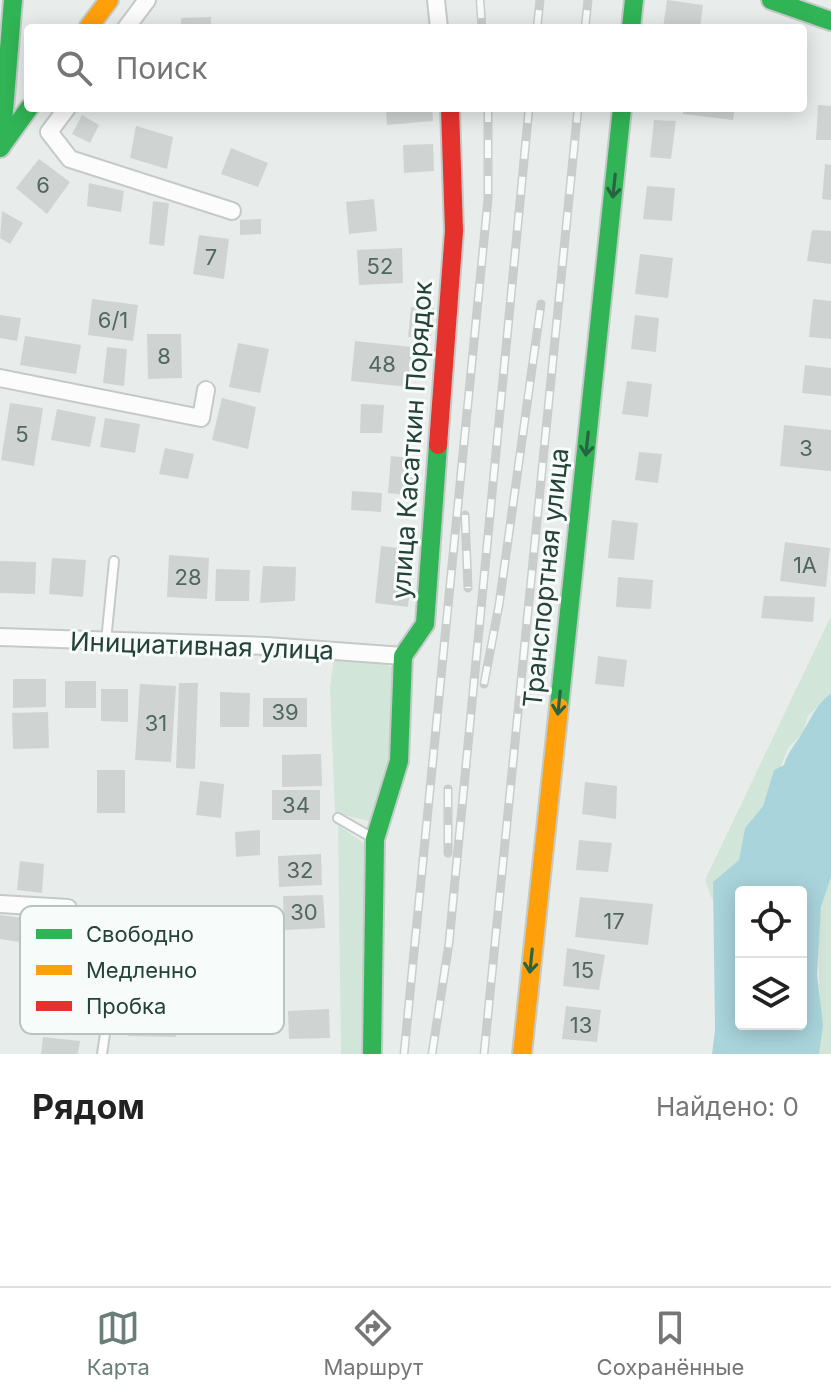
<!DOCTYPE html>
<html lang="ru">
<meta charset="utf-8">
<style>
:root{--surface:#fff;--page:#f6f6f6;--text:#222;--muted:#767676;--line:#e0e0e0;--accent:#697e78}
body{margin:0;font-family:Inter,sans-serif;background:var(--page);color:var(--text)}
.controls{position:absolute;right:24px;bottom:24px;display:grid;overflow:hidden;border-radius:8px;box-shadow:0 4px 20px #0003}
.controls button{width:72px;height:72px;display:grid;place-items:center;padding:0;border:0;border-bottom:2px solid var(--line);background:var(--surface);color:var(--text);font:40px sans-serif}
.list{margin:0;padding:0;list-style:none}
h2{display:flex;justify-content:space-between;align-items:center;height:104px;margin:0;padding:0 32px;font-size:34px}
h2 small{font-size:26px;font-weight:400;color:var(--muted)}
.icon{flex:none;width:44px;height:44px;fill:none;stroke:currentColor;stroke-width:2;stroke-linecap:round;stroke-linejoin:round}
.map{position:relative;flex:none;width:831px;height:1054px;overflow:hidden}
.search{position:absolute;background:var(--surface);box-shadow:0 4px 20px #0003;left:24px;right:24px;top:24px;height:88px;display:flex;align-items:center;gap:20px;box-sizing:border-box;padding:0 28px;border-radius:8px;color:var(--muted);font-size:30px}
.sheet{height:232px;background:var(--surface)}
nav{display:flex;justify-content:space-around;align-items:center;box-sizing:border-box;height:112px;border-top:2px solid var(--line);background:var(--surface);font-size:22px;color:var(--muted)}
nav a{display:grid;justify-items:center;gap:4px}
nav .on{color:var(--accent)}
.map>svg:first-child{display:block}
</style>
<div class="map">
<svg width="831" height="1054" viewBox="0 0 831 1054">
<rect width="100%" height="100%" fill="#e8edeb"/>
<g fill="#d1e6d8">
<polygon points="831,616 831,693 808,716 803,733 789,747 763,806 745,828 739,860 713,882 713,902 705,880"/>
<polygon points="334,658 376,660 394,668 388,763 369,821 335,813 330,687"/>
<polygon points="338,825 366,845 361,1054 341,1054"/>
<path d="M831,877v177h-12c7,-56 -12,-125 12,-177z"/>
</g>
<path fill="#a9d4db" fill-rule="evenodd" d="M831,693v184l-10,30 -4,68 6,50 -4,29h-107l3,-24 -2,-148 26,-22 6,-32 18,-22 11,-36 10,-5c5,-16 13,-22 20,-35 11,-18 10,-22 27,-37zM741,892h60v132h-60z"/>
<g fill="#cfd4d2">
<polygon points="667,0 703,5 700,28 663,28"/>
<polygon points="211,17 211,28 181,28 181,18"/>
<polygon points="818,105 831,106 831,140 816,140"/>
<polygon points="386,108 432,108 433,121 387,125"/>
<polygon points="684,108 735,108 733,120 683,114"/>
<polygon points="82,115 99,125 90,143 72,134"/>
<polygon points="654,120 676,121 671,159 650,157"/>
<polygon points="136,126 173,137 167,169 130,158"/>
<polygon points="433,144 434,171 404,173 403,145"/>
<polygon points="231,148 268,163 258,187 221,174"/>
<polygon points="39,159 70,182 47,214 16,188"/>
<polygon points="825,164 831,165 831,200 822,199"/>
<polygon points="89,183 124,191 121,212 87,206"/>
<polygon points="647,186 675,188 672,221 643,219"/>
<polygon points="374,199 377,231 349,234 346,202"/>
<polygon points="153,201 169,203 164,246 149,244"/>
<polygon points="2,211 23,223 10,244 0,238"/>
<polygon points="261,219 261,234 240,235 240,220"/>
<polygon points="812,230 831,231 831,264 807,261"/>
<polygon points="199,235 229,239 224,279 193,274"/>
<polygon points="402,248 403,283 359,285 357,250"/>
<polygon points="640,254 673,258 668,298 635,294"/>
<polygon points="92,299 138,305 133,341 88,335"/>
<polygon points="813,299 831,301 831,339 809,337"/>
<polygon points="411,307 434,308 431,336 408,337"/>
<polygon points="0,315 21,318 17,341 0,338"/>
<polygon points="635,315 659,318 656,352 631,349"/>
<polygon points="147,334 181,334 182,378 148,379"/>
<polygon points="25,336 81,345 76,374 20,365"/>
<polygon points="355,341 412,347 408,387 351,381"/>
<polygon points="238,343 269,349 260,393 229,387"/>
<polygon points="107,347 127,349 124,386 103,383"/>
<polygon points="805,365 831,368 831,396 802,393"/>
<polygon points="627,381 652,384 648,417 622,414"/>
<polygon points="222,398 256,407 248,449 212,440"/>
<polygon points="10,403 43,408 34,466 1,460"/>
<polygon points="361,404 384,405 382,433 360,433"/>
<polygon points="57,409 96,417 90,447 51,440"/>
<polygon points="105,418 140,424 135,453 100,447"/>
<polygon points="784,425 831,430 831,471 780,466"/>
<polygon points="165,448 194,454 188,479 159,474"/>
<polygon points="639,452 662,454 658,483 635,480"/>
<polygon points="391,456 419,459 416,496 388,493"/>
<polygon points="352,491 382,493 381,512 351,510"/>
<polygon points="612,520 638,523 634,560 608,558"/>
<polygon points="785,542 830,548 826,587 780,581"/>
<polygon points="381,546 414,550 408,607 375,603"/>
<polygon points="169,555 209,558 207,599 167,597"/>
<polygon points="52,558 86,560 83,597 49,594"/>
<polygon points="0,561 36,562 35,594 0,593"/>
<polygon points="263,566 296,567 295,601 260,603"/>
<polygon points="216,569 250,570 249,601 215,601"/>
<polygon points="618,577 653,580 651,609 616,607"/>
<polygon points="764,596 815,597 813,622 761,618"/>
<polygon points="598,656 627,660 624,687 595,684"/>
<polygon points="13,679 46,679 46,707 13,708"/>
<rect x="65" y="681" width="31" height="27"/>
<polygon points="179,683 198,683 195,769 176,768"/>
<polygon points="140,684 176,686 171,762 135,760"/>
<polygon points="101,689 128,689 128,722 101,721"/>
<polygon points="220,692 250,693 249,727 220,727"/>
<rect x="263" y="698" width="44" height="29"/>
<polygon points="48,712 49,748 13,749 12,713"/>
<polygon points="321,754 322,786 282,787 282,755"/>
<rect x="97" y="770" width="28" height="43"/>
<polygon points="200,781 224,784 221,818 196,815"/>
<polygon points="585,782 617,786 616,819 582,814"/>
<rect x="272" y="790" width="48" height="30"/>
<polygon points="260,830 260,855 236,857 235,832"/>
<polygon points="579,840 612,843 608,872 576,870"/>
<polygon points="321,854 322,885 279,887 278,856"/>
<polygon points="20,861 44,864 42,893 17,890"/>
<polygon points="323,895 325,928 284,930 283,896"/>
<polygon points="580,897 653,904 648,945 575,937"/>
<polygon points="0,915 30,919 27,943 0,939"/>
<polygon points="567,948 605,955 599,990 563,986"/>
<polygon points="566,1006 601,1010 597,1042 562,1039"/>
<polygon points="329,1009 330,1038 289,1039 288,1011"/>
<polygon points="175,1012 176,1037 128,1036 131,1013"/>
<polygon points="43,1037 80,1041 78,1054 41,1054"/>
</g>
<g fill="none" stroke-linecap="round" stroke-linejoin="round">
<g stroke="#c5cac8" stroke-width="12">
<g id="lane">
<polyline points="106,641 114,561"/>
<polyline points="338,818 371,837"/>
<polyline points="102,1054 105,1034"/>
</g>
</g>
<g stroke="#c5cac8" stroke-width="20">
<g id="street">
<polyline points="436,0 439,28"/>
<polyline points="126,28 147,0"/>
<polyline points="67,108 49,132 70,159 232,211"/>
<polyline points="0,378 201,418 206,390"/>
<polyline points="0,637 267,646 403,656"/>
<polyline points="0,904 68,908"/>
</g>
</g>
<g stroke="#c3cbc8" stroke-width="22">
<g id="fast">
<polyline points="771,0 831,21"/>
<polyline points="631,28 634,0"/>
<polyline points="1,147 13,0"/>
<polyline points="0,148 29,108"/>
<polyline points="559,707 622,108"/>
<polyline points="372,1054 375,839 399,761 403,656 425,624 438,445"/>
</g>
</g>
<g stroke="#c3cbc8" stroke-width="22">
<g id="slow">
<polyline points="88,28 109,0"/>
<polyline points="522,1054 559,707"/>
</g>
</g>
<g stroke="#c3cbc8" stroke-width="22">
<polyline id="jam" points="438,445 454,231 450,108"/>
</g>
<use href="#lane" stroke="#fcfcfc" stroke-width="8"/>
<use href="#street" stroke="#fcfcfc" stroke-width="16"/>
<use href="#fast" stroke="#30b455" stroke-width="18"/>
<use href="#slow" stroke="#ff9f0a" stroke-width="18"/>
<use href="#jam" stroke="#e5322d" stroke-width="18"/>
<g stroke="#c9cdcc" stroke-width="9">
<g id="rail">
<polyline points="480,0 482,28"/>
<polyline points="537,28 540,0"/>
<polyline points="585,28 588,0"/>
<polyline points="465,515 468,588"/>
<polyline points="484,684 499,605 541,304"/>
<polyline points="448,789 448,853"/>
<polyline points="404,1054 488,199 488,108"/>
<polyline points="432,1054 449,943 529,108"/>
<polyline points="484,1054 578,108"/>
</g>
</g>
<use href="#rail" stroke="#f7fbf9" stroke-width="6" stroke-dasharray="18" stroke-linecap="butt"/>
</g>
<defs><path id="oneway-shaft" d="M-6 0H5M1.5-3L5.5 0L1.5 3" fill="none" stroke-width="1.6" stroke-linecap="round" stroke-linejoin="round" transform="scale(2)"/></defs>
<g stroke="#286442">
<use href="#oneway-shaft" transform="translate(614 186) rotate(96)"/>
<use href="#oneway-shaft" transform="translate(587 444) rotate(96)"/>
<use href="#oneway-shaft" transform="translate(559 703) rotate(96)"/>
<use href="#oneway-shaft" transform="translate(531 961) rotate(96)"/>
</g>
<g text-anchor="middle" stroke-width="6" stroke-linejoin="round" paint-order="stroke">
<g font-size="22" fill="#506761">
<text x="43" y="193">6</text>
<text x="211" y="265">7</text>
<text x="380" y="274">52</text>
<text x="113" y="328">6/1</text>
<text x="164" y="364">8</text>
<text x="382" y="372">48</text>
<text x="22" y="442">5</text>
<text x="806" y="456">3</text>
<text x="805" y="573">1А</text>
<text x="188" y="585">28</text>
<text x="285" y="720">39</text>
<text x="156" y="731">31</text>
<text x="296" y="813">34</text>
<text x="300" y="878">32</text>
<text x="304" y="920">30</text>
<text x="614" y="929">17</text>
<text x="583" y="978">15</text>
<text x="581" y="1033">13</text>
</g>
<g font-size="26" fill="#24423a" stroke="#f7fbf9">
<text transform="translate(412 440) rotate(-86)" y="9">улица Касаткин Порядок</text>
<text transform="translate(546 578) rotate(-84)" y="9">Транспортная улица</text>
<text transform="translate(202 646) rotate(2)" y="9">Инициативная улица</text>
</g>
</g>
<rect x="20" y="906" width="264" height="128" rx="12" fill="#f7fbf9" stroke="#b8c4c0" stroke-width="2"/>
<rect x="36" y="929" width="36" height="10" fill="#30b455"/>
<rect x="36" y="965" width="36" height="10" fill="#ff9f0a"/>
<rect x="36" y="1001" width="36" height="10" fill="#e5322d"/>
<g font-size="22" fill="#24423a">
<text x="86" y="942">Свободно</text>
<text x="86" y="978">Медленно</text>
<text x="86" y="1014">Пробка</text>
</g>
</svg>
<div class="controls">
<button><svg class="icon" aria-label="locate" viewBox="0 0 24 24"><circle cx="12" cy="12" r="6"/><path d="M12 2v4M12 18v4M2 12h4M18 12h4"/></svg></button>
<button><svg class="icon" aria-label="layers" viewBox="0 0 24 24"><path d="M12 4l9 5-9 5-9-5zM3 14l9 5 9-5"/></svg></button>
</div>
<div class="search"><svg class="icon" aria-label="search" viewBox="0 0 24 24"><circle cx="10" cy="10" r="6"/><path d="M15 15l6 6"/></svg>Поиск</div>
</div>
<section class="sheet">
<h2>Рядом<small>Найдено: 0</small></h2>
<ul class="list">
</ul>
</section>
<nav>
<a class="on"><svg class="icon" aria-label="map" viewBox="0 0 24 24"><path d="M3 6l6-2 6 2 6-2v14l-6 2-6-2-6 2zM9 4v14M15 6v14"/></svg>Карта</a>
<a><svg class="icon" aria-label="directions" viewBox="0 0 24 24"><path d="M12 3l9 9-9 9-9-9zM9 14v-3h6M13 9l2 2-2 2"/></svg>Маршрут</a>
<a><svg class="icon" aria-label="saved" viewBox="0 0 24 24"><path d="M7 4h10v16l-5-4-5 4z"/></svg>Сохранённые</a>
</nav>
